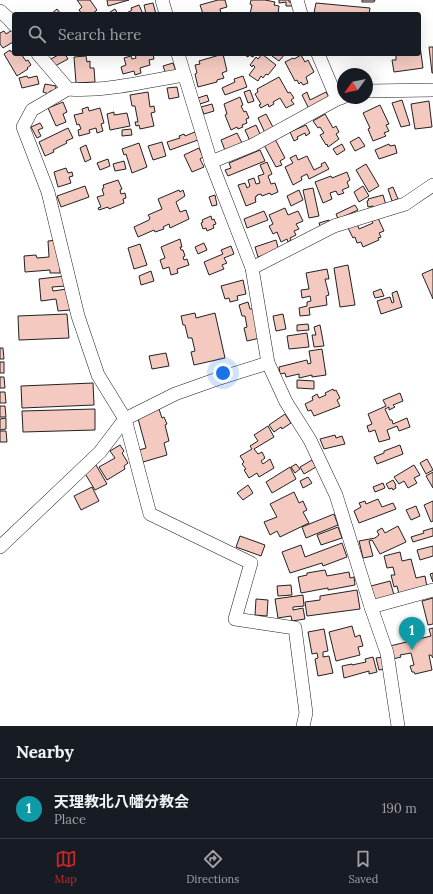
<!DOCTYPE html>
<meta charset="utf-8">
<style>
:root{--surface:#171b24;--page:#20242c;--text:#f1f3f6;--muted:#9ea1a6;--line:#363941;--accent:#c62828}
body{margin:0;font-family:Lora,"Noto Sans JP",serif;background:var(--page);color:var(--text)}
.compass{position:absolute;left:337px;top:68px;width:36px;height:36px;border-radius:50%;background:var(--surface);box-shadow:0 4px 16px #0002;rotate:237deg}
.you{position:absolute;left:223px;top:373px;width:14px;height:14px;margin:-10px;border:3px solid #fff;border-radius:50%;background:#1a73e8;box-shadow:0 0 0 6px #1a73e833}
.badge{display:grid;place-items:center;width:26px;height:26px;border-radius:50%;background:var(--accent);color:#fff;font-size:13px;font-weight:700}
.pin{position:absolute;translate:-50% -33px;filter:drop-shadow(0 1px 2px #0008)}
.pin::after{content:'';position:absolute;top:21px;width:14px;height:12px;background:inherit;clip-path:polygon(0 0,100% 0,50% 100%)}
.list{margin:0;padding:0;list-style:none}
h2{display:flex;justify-content:space-between;align-items:center;height:52px;margin:0;padding:0 16px;font-size:17px}
h2 small{font-size:13px;font-weight:400;color:var(--muted)}
.list li{display:grid;grid-template-columns:26px 1fr auto;gap:12px;align-items:center;box-sizing:border-box;height:60px;padding:0 16px;border-top:1px solid var(--line)}
.list b{display:block;font-size:15px;white-space:nowrap}
.list p{margin:0;font-size:13px;white-space:nowrap;color:var(--muted)}
.list em{font-size:13px;font-style:normal;color:var(--muted)}
.icon{flex:none;width:22px;height:22px;fill:none;stroke:currentColor;stroke-width:2;stroke-linecap:round;stroke-linejoin:round}
.map{position:relative;flex:none;width:433px;height:726px;overflow:hidden}
.search{position:absolute;background:var(--surface);box-shadow:0 4px 16px #0002;left:12px;right:12px;top:12px;height:44px;display:flex;align-items:center;gap:10px;box-sizing:border-box;padding:0 14px;border-radius:4px;color:var(--muted);font-size:15px}
.sheet{height:112px;background:var(--surface)}
nav{display:flex;justify-content:space-around;align-items:center;box-sizing:border-box;height:56px;border-top:1px solid var(--line);background:var(--surface);font-size:11px;color:var(--muted)}
nav a{display:grid;justify-items:center;gap:2px}
nav .on{color:var(--accent)}
.map>svg:first-child{display:block}
</style>
<div class="map">
<svg width="433" height="726" viewBox="0 0 433 726">
<rect width="100%" height="100%" fill="#fff"/>
<g fill="#f3c9c0" stroke="#222">
<polygon points="77,0 90,0 97,10 92,14 82,14 79,10 82,7"/>
<polygon points="107,0 129,0 108,6"/>
<polygon points="218,0 225,0 227,7 220,9 221,14 203,14 200,5"/>
<polygon points="251,0 265,0 275,2 274,5 279,6 278,14 250,14 252,5 250,4"/>
<polygon points="279,0 289,0 289,2 291,2 292,6 286,6 286,2 279,3"/>
<polygon points="362,0 375,0 374,2 362,2"/>
<polygon points="153,3 156,14 146,14 144,5"/>
<polygon points="316,3 370,8 369,14 314,13"/>
<polygon points="139,5 143,14 125,14 132,10 131,8"/>
<polygon points="57,9 61,14 51,14"/>
<polygon points="115,9 118,14 111,14 110,12"/>
<polygon points="12,30 14,32 13,42 3,48 0,44 0,33 4,31 6,34"/>
<polygon points="419,39 423,68 394,72 392,60 396,60 396,54 419,54"/>
<polygon points="429,47 433,47 433,73 432,73"/>
<polygon points="10,50 11,52 14,50 14,54 21,54 26,61 28,60 31,65 27,68 28,69 17,76 4,54"/>
<polygon points="60,54 65,54 68,59 55,66 51,59"/>
<polygon points="135,54 153,54 154,59 149,60 150,65 140,68 141,73 135,75 134,71 123,74 121,67 126,65 124,58 131,56 132,59 136,58"/>
<polygon points="223,54 227,71 222,73 224,78 217,80 217,82 198,87 195,74 197,73 195,65 200,64 199,61"/>
<polygon points="243,54 255,54 253,57 249,55 248,57"/>
<polygon points="262,54 276,65 268,75 266,74 263,78 261,76 258,81 249,75 255,67 253,65 252,67 250,65 256,57 258,59"/>
<polygon points="274,54 285,54 279,61 272,56"/>
<polygon points="301,55 305,62 308,60 314,72 306,77 308,83 303,85 301,82 299,84 297,80 295,81 285,62 293,58 294,59"/>
<polygon points="86,56 87,62 90,61 90,68 94,68 95,82 76,83 74,57"/>
<polygon points="173,63 176,71 166,74 163,66"/>
<polygon points="27,76 28,78 37,76 39,84 22,88 19,78"/>
<polygon points="243,76 247,87 225,95 222,88 235,82 234,79"/>
<polygon points="279,77 288,93 290,92 294,98 291,100 294,104 286,108 280,98 273,102 274,104 269,107 268,104 261,108 259,105 261,104 255,94 258,92 257,89"/>
<polygon points="45,84 56,86 55,92 50,91 49,94 43,92"/>
<polygon points="177,87 179,97 169,99 167,88"/>
<polygon points="250,90 254,101 248,103 244,92"/>
<polygon points="148,92 150,107 154,106 155,112 151,113 154,126 140,129 139,125 136,126 135,122 138,122 135,106 132,106 130,95"/>
<polygon points="307,92 310,100 326,92 331,101 310,111 302,95"/>
<polygon points="207,95 209,101 200,104 198,98"/>
<polygon points="240,97 243,105 241,106 244,112 246,111 249,118 246,119 247,123 242,125 243,127 238,129 237,127 231,130 225,115 227,114 224,104"/>
<polygon points="402,100 410,125 401,127 392,103"/>
<polygon points="429,101 432,127 415,129 411,104"/>
<polygon points="63,102 67,112 63,114 66,122 56,126 48,108"/>
<polygon points="212,104 214,111 204,114 201,107"/>
<polygon points="380,105 389,124 386,125 389,131 384,133 386,136 373,141 368,129 370,128 363,113"/>
<polygon points="88,107 89,111 100,108 104,123 101,124 103,131 97,133 96,128 89,130 90,133 79,136 78,130 81,129 79,124 77,125 74,115 83,113 82,109"/>
<polygon points="114,112 114,115 127,113 130,126 110,130 107,114"/>
<polygon points="266,114 274,129 265,133 258,118"/>
<polygon points="325,114 333,128 336,126 339,132 336,134 339,139 328,147 327,144 326,145 320,135 324,133 320,127 318,128 313,121"/>
<polygon points="40,123 43,128 38,130 41,136 37,138 31,127"/>
<polygon points="256,125 261,136 250,141 245,130"/>
<polygon points="306,125 310,133 306,136 305,133 297,137 298,139 294,141 290,132"/>
<polygon points="68,128 73,138 66,141 67,143 53,150 54,152 45,156 39,142"/>
<polygon points="131,129 132,135 122,136 122,130"/>
<polygon points="195,132 198,140 170,150 167,142 180,138 179,136 184,134 185,136"/>
<polygon points="237,133 243,145 226,153 221,140"/>
<polygon points="359,137 365,146 355,151 350,142"/>
<polygon points="275,139 285,158 280,161 282,165 276,167 264,145"/>
<polygon points="162,142 166,156 153,160 148,146"/>
<polygon points="139,143 147,167 132,173 126,154 124,155 122,149"/>
<polygon points="342,144 345,150 337,155 333,149"/>
<polygon points="389,144 390,146 395,145 397,153 379,159 375,150"/>
<polygon points="86,145 91,159 85,162 80,148"/>
<polygon points="199,148 203,157 200,159 204,167 192,172 184,155"/>
<polygon points="260,150 265,161 228,176 225,170 231,168 229,163"/>
<polygon points="296,155 298,160 307,156 314,170 322,166 321,164 325,162 329,169 309,179 307,174 301,177 302,180 293,185 285,167 293,163 290,158"/>
<polygon points="108,159 110,166 100,170 97,163"/>
<polygon points="124,161 126,169 115,171 113,164"/>
<polygon points="267,162 272,174 268,176 271,184 275,183 278,192 271,195 270,193 262,196 261,194 257,195 257,196 255,197 256,199 255,199 256,202 246,206 238,185 245,183 247,188 250,186 248,180 254,178 256,184 260,183 258,176 264,174 260,165"/>
<polygon points="366,164 379,186 369,192 356,170"/>
<polygon points="66,168 68,173 72,172 73,176 69,177 71,183 58,187 54,172"/>
<polygon points="347,172 350,180 347,182 349,187 342,190 344,193 338,195 336,191 330,193 332,199 323,203 315,182 331,176 332,178"/>
<polygon points="118,180 122,189 120,190 121,194 125,193 126,198 123,199 124,203 109,209 108,207 99,210 98,208 101,207 97,197 104,195 102,189 104,188 103,185"/>
<polygon points="85,186 89,197 61,207 57,196"/>
<polygon points="363,186 369,196 359,202 354,192"/>
<polygon points="393,187 398,199 392,201 388,189"/>
<polygon points="313,188 319,216 309,218 303,190"/>
<polygon points="179,190 180,192 183,190 185,196 176,202 180,212 186,210 189,219 170,228 169,224 163,227 164,229 155,232 154,230 138,237 134,227 149,220 150,218 148,215 162,209 158,199"/>
<polygon points="299,190 303,200 291,206 287,196"/>
<polygon points="215,195 217,205 212,206 209,197"/>
<polygon points="383,195 386,205 374,208 373,206 368,207 367,201 369,200 368,199"/>
<polygon points="355,205 358,210 338,219 336,214"/>
<polygon points="285,208 288,215 298,211 303,221 296,224 299,229 294,231 296,235 290,238 291,240 288,242 287,239 281,242 277,232 273,234 269,226 273,224 269,215"/>
<polygon points="264,211 268,220 247,228 244,219"/>
<polygon points="211,216 212,220 214,219 216,224 213,225 214,228 207,231 206,228 203,229 201,223 203,222 202,220"/>
<polygon points="378,218 384,231 379,233 381,237 378,238 379,240 363,247 361,242 357,243 355,237 353,238 347,226 356,221 359,229 373,223 372,221"/>
<polygon points="329,220 331,225 321,229 319,223"/>
<polygon points="180,239 182,247 180,247 181,250 183,250 185,256 183,257 184,260 187,259 189,265 177,269 178,273 171,275 169,267 163,269 160,260 165,258 161,247"/>
<polygon points="58,240 61,269 60,269 60,273 50,273 50,270 25,272 24,256 36,255 37,258 49,257 48,241"/>
<polygon points="276,240 279,251 258,257 255,247"/>
<polygon points="204,243 207,250 198,254 195,247"/>
<polygon points="140,244 147,265 134,269 128,248"/>
<polygon points="231,246 234,254 224,258 227,263 222,265 224,269 209,275 204,262 223,254 221,250"/>
<polygon points="348,265 355,305 340,307 334,268"/>
<polygon points="327,269 329,279 325,279 329,295 326,296 327,305 309,308 310,315 300,316 299,308 307,306 307,302 311,301 310,296 302,298 301,290 309,289 306,273"/>
<polygon points="433,269 433,299 422,274"/>
<polygon points="151,271 154,281 141,285 139,276"/>
<polygon points="65,276 66,286 52,287 53,291 67,289 70,310 58,311 56,299 41,301 39,279"/>
<polygon points="243,280 246,294 237,296 238,300 230,302 229,298 225,299 221,286"/>
<polygon points="381,289 384,296 375,298 373,292"/>
<polygon points="397,291 402,307 381,314 377,301 390,297 392,303 394,302 392,293"/>
<polygon points="248,302 250,309 253,309 260,338 247,341 244,328 247,327 245,316 242,316 239,305"/>
<polygon points="195,313 196,318 215,313 225,358 194,365 191,352 195,351 192,338 188,338 185,325 183,325 181,316"/>
<polygon points="67,314 69,338 19,340 18,316"/>
<polygon points="283,314 286,329 276,331 273,316"/>
<polygon points="308,324 309,330 297,331 297,325"/>
<polygon points="320,325 324,346 314,347 312,335 316,335 314,327"/>
<polygon points="307,333 309,347 289,349 287,336"/>
<polygon points="0,348 3,348 4,359 0,359"/>
<polygon points="322,349 326,375 312,377 312,375 299,378 299,374 286,377 285,373 280,374 279,367 307,360 308,364 311,363 309,351"/>
<polygon points="166,353 169,366 152,369 149,356"/>
<rect x="0" y="362" width="4" height="11"/>
<polygon points="0,377 4,377 5,388 0,388"/>
<polygon points="297,380 314,381 314,389 297,388"/>
<polygon points="93,383 94,405 22,408 21,386"/>
<polygon points="333,389 334,391 336,390 340,398 337,400 340,406 314,416 311,410 308,411 305,404 313,400 312,397 317,394 319,398 326,395 325,393"/>
<polygon points="0,392 5,392 6,403 0,403"/>
<polygon points="400,393 403,401 393,405 395,407 389,410 389,407 385,409 390,420 392,420 393,424 407,418 410,427 399,431 397,426 387,430 390,439 379,442 375,430 369,432 367,426 372,424 368,414 386,406 383,400"/>
<polygon points="0,406 5,406 6,417 0,417"/>
<polygon points="95,409 95,430 23,432 22,411"/>
<polygon points="159,409 162,418 164,417 167,424 165,425 169,441 164,443 167,455 143,462 139,450 146,448 137,415"/>
<polygon points="285,414 291,423 282,429 281,427 274,432 269,425"/>
<polygon points="6,418 6,429 0,430 0,419"/>
<polygon points="268,426 274,437 254,449 258,454 262,452 265,458 261,461 263,464 270,459 274,468 259,477 257,473 249,478 244,470 246,469 242,464 244,462 240,456 252,449 250,446 258,441 254,435"/>
<polygon points="0,431 6,431 7,442 0,442"/>
<polygon points="335,435 336,438 342,436 345,444 324,449 320,439"/>
<polygon points="120,445 124,451 122,453 128,463 124,466 125,469 107,480 99,467 115,458 110,451"/>
<polygon points="400,445 403,454 377,464 374,457 384,453 384,451"/>
<polygon points="427,459 433,470 426,474 420,463"/>
<polygon points="312,460 316,467 304,474 300,467"/>
<polygon points="296,464 300,469 295,473 291,467"/>
<polygon points="96,465 107,484 95,490 84,472"/>
<polygon points="414,465 420,475 414,478 417,483 408,488 404,481 399,484 394,477"/>
<polygon points="290,467 296,479 272,493 266,482"/>
<polygon points="433,472 433,488 426,476"/>
<polygon points="308,477 312,483 303,488 300,481"/>
<polygon points="393,480 396,485 395,486 396,488 393,490 392,488 389,489 386,484"/>
<polygon points="383,483 385,488 375,492 373,487"/>
<polygon points="248,485 253,493 243,500 237,493"/>
<polygon points="92,487 99,501 81,510 74,496"/>
<polygon points="294,492 299,503 303,501 307,510 303,512 309,523 280,537 277,531 270,535 264,522 277,517 270,504"/>
<polygon points="378,499 382,507 393,503 396,509 359,523 354,511 361,507 359,503 365,501 366,504"/>
<polygon points="433,501 433,521 431,522 424,505"/>
<polygon points="416,506 420,516 411,520 406,510"/>
<polygon points="334,514 338,525 306,538 302,527"/>
<polygon points="398,526 406,542 380,554 372,540 369,541 373,556 363,558 359,541 375,538 379,535 377,531 382,528 385,533"/>
<polygon points="338,527 342,538 321,545 317,535"/>
<polygon points="433,528 433,536 413,542 411,537 424,533 423,531"/>
<polygon points="240,536 265,545 261,556 236,547"/>
<polygon points="342,543 347,557 323,566 322,563 290,573 282,552 301,545 305,557"/>
<polygon points="433,546 433,556 420,560 417,550"/>
<polygon points="400,552 402,561 411,559 416,578 425,576 427,587 399,594 397,586 394,587 391,575 395,575 393,567 387,568 384,556"/>
<polygon points="325,570 327,576 349,572 350,578 354,577 355,585 328,590 328,588 301,593 298,577 307,575 307,573"/>
<polygon points="433,573 433,582 430,574"/>
<polygon points="390,581 394,595 375,601 371,586"/>
<polygon points="291,585 292,595 278,596 277,586"/>
<polygon points="357,590 360,609 307,616 305,602 320,600 320,596"/>
<polygon points="303,595 304,606 293,607 293,610 303,608 305,619 292,621 291,616 278,618 275,599"/>
<polygon points="433,598 433,624 428,625 422,601"/>
<polygon points="256,599 268,600 267,616 255,615"/>
<polygon points="352,626 355,637 360,635 363,646 358,647 360,655 336,661 329,632"/>
<polygon points="433,628 433,658 431,655 429,655 432,670 415,674 414,672 412,672 410,666 414,665 411,653 400,655 401,657 393,659 390,646 431,636 429,629"/>
<polygon points="324,629 328,651 323,652 323,657 329,656 333,673 318,676 315,659 318,658 317,653 312,654 308,632"/>
<polygon points="373,657 377,672 369,674 369,671 344,678 342,666 352,664 352,665 366,662 365,659"/>
<polygon points="383,657 386,669 379,670 376,658"/>
</g>
<g fill="none" stroke-linecap="round" stroke-linejoin="round">
<g stroke="#222" stroke-width="14">
<g id="minor">
<polyline points="162,0 166,14"/>
<polyline points="297,0 301,14"/>
<polyline points="0,11 8,18 14,25"/>
<path d="M38,54l30,35c37,3 79,-8 116,-14"/>
<polyline points="178,54 211,162 252,268 268,363 286,402 310,440 336,495 371,607 387,653 398,726"/>
<polyline points="318,54 337,99"/>
<polyline points="68,89 32,110 23,127 48,192 78,316 98,375 125,419 150,514 251,563 235,619 295,628 306,713 303,726"/>
<polyline points="367,91 433,90"/>
<polyline points="211,162 253,145 337,99 343,97"/>
<polyline points="252,268 334,226 405,204 433,185"/>
<polyline points="0,547 100,452 125,419 175,394 220,378 268,363"/>
<polyline points="371,607 433,590"/>
</g>
</g>
<use href="#minor" stroke="#fff" stroke-width="13"/>
</g>
</svg>
<svg class="compass" viewBox="-18 -18 36 36"><path d="M0-13l5 13h-10z" fill="#e53935"/><path d="M0 13l5-13h-10z" fill="#9ea1a6"/></svg>
<div class="you"></div>
<div class="pin badge" style="left:412px;top:650px;background:#0f9aa8">1</div>
<div class="search"><svg class="icon" aria-label="search" viewBox="0 0 24 24"><circle cx="10" cy="10" r="6"/><path d="M15 15l6 6"/></svg>Search here</div>
</div>
<section class="sheet">
<h2>Nearby<small></small></h2>
<ul class="list">
<li><span class="badge" style="background:#0f9aa8">1</span><div><b>天理教北八幡分教会</b><p>Place</p></div><em>190 m</em></li>
</ul>
</section>
<nav>
<a class="on"><svg class="icon" aria-label="map" viewBox="0 0 24 24"><path d="M3 6l6-2 6 2 6-2v14l-6 2-6-2-6 2zM9 4v14M15 6v14"/></svg>Map</a>
<a><svg class="icon" aria-label="directions" viewBox="0 0 24 24"><path d="M12 3l9 9-9 9-9-9zM9 14v-3h6M13 9l2 2-2 2"/></svg>Directions</a>
<a><svg class="icon" aria-label="saved" viewBox="0 0 24 24"><path d="M7 4h10v16l-5-4-5 4z"/></svg>Saved</a>
</nav>
